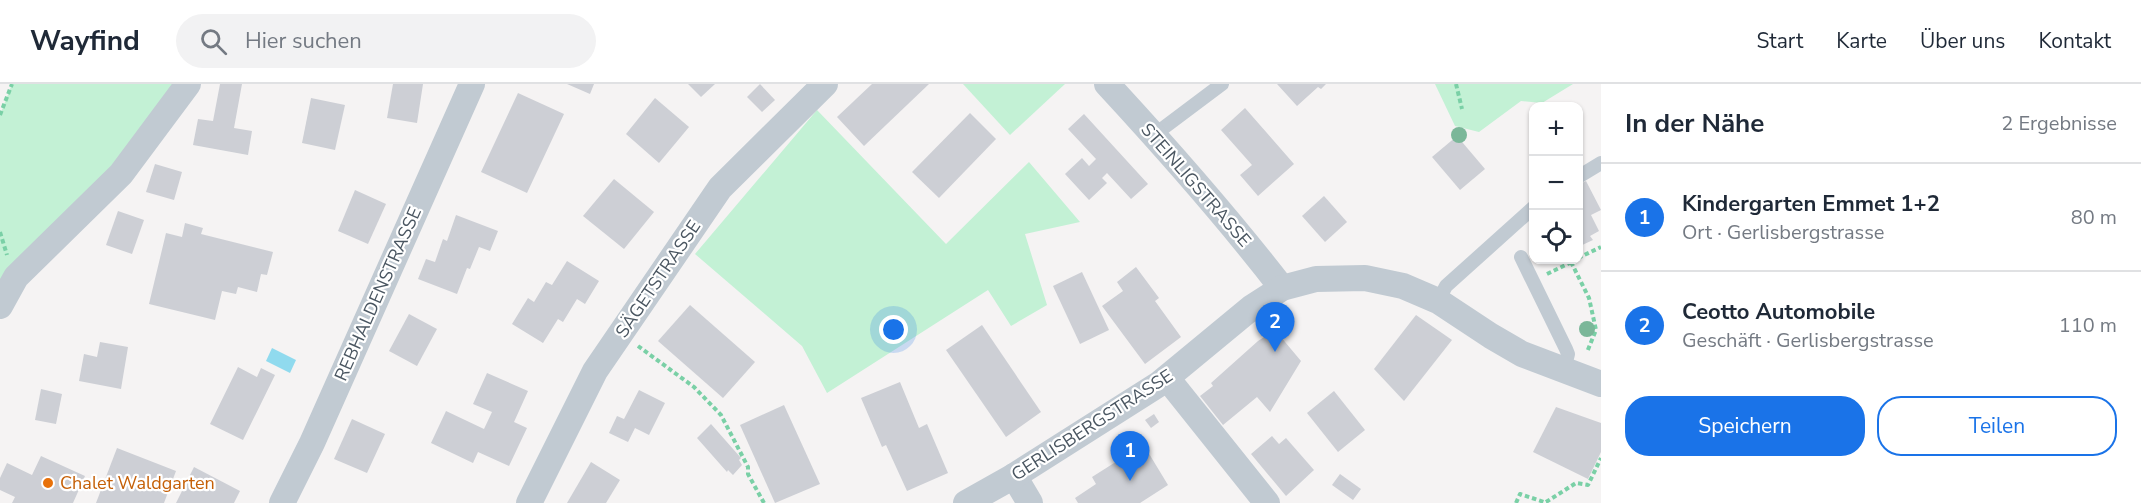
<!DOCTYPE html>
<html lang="de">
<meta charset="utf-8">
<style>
:root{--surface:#fff;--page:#f2f2f3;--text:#1f2937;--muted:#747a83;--line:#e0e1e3;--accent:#1a73e8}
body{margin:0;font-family:"Nunito Sans",sans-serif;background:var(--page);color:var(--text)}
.controls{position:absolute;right:18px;top:18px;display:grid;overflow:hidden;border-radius:12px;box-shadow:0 2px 4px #0004}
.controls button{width:54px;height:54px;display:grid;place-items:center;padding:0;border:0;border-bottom:2px solid var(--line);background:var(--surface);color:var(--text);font:30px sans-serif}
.you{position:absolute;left:894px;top:246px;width:21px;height:21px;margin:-15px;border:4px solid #fff;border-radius:50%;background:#1a73e8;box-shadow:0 0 0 9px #1a73e833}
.badge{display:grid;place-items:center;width:39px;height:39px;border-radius:50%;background:var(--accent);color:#fff;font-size:20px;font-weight:700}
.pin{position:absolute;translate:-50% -50px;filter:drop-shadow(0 2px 3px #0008)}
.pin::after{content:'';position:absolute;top:32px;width:21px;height:18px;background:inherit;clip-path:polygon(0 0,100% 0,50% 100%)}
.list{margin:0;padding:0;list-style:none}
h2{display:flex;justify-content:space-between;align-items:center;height:78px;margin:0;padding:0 24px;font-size:26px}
h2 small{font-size:20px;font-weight:400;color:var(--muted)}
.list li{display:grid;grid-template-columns:39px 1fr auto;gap:18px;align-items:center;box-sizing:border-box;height:108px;padding:0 24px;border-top:2px solid var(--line)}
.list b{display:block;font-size:22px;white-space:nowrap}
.list p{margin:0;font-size:20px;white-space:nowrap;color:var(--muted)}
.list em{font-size:20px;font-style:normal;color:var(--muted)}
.actions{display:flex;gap:12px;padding:18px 24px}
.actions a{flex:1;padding:14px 0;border:2px solid var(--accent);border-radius:24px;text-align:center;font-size:21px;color:var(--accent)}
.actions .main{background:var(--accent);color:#fff}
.icon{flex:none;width:33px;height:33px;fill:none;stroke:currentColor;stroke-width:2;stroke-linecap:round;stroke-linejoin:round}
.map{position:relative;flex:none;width:1601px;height:419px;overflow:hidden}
header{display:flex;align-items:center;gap:36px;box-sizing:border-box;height:84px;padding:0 30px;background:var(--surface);border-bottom:2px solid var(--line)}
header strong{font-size:28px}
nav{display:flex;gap:33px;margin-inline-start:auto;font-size:21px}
.search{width:420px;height:54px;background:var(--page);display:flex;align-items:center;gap:15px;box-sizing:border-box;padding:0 21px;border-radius:33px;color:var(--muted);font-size:22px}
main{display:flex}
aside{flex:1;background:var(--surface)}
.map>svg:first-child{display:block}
</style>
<header>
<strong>Wayfind</strong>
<div class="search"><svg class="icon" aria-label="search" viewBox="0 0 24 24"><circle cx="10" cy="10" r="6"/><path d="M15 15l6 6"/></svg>Hier suchen</div>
<nav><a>Start</a><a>Karte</a><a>Über uns</a><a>Kontakt</a></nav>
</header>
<main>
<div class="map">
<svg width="1601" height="419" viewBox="0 0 1601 419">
<rect width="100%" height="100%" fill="#f5f3f3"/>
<g fill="#c3f1d5">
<polygon points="12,0 188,0 0,222 0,31"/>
<polygon points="963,0 1065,0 1010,51"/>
<polygon points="1435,0 1573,0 1542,19 1521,17 1479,48 1455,42"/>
<polygon points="817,26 946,160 1029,78 1080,138 1025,150 1047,221 1011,242 988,206 827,309 802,262 695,170"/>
</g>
<polygon fill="#90daee" points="272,264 296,276 290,289 266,277"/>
<g fill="#cdcfd5">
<polygon points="220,0 242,0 234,44 252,47 248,71 193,61 198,35 213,37"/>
<polygon points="393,0 423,0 417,39 387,34"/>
<polygon points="567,0 594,0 590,10"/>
<polygon points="688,0 715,0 701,13"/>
<polygon points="760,0 775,16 762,28 747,13"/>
<polygon points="872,0 929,0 864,62 837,33"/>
<polygon points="1277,0 1326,0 1321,5 1318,3 1297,22"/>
<polygon points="518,9 564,30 527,109 481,88"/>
<polygon points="311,14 345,21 335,66 302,59"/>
<polygon points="655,14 689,43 659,79 626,50"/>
<polygon points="1245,24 1294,80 1258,112 1240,91 1252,81 1221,46"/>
<polygon points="970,29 996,55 939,114 912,88"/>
<polygon points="1084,30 1148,100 1131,115 1107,89 1102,94 1107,99 1089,116 1065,90 1082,74 1089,82 1096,75 1068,45"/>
<polygon points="1457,52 1485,85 1460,106 1432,73"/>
<polygon points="155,80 182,88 174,116 146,108"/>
<polygon points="614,95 654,128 624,165 583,132"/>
<polygon points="1586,97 1601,126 1591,131 1599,147 1590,152 1593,156 1578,163 1578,101"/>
<polygon points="355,106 386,120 368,160 338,147"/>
<polygon points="1324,112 1347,138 1325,158 1302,132"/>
<polygon points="118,127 144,136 132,170 106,161"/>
<polygon points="456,131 498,147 490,167 479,163 470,185 467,184 457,210 418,195 426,175 435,178 443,155 447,157"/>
<polygon points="185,139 203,144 201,150 273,168 267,191 261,190 257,208 238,203 236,210 222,207 215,236 149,220 166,149 182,153"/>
<polygon points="567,177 599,197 585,220 577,215 563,238 558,235 543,259 512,240 528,214 534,218 546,198 552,201"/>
<polygon points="1136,183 1159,214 1155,217 1181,253 1145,280 1102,222 1123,207 1117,198"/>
<polygon points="1082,188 1109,246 1080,260 1053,202"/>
<polygon points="690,221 755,278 723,314 658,257"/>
<polygon points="409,230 437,245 417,282 389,267"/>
<polygon points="1416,231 1452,256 1404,317 1374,285"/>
<polygon points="982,241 1041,328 1006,353 946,266"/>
<polygon points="1275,246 1301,277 1270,328 1257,313 1223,341 1200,312 1213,302 1211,299 1258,257"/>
<polygon points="100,258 128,263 121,305 79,297 84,270 97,273"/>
<polygon points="238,283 257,293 261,284 275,291 243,356 210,340"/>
<polygon points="487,289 528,307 514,338 527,344 509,382 478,368 473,379 431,359 446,327 484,345 492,328 473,320"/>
<polygon points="900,298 919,344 927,340 948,389 907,407 886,361 882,363 861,314"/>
<polygon points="41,305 62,310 56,340 35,336"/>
<polygon points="639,306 665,319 649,351 635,344 628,358 609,349 617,332 624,335"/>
<polygon points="1334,307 1365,346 1338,368 1307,329"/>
<polygon points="784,321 820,400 775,419 740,341"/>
<polygon points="1556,323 1601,339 1601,368 1588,395 1533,368"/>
<polygon points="1154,330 1159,338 1151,344 1145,336"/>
<polygon points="352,335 385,350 367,389 334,375"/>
<polygon points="711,340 741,374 739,376 742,381 733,391 728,386 727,388 697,354"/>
<polygon points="1272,352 1279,360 1286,354 1314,386 1286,412 1251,370"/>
<polygon points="117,364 176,387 164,419 96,419"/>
<polygon points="1148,368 1168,401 1140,419 1078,419 1075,414 1096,400 1092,393 1122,374 1126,381"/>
<polygon points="41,372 85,392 73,419 12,419 15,413 0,406 0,394 7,379 32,391"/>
<polygon points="591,378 620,396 606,419 567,419"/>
<polygon points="194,383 240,407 234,419 176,419"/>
<polygon points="1340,390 1361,405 1353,416 1332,401"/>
</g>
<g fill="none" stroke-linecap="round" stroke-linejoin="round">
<g stroke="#7ad0a6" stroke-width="4" stroke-dasharray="4.5 3" stroke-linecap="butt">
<polyline points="1456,0 1462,25"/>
<polyline points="0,31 12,0"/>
<polyline points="0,148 7,171"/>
<polyline points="1578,174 1601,163"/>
<polyline points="1571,178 1589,214 1596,246 1587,268"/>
<polyline points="1547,190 1576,176"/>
<polyline points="638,262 694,303 721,331 748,383 748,390 764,419"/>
<polyline points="1546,418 1576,399 1588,401 1601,374"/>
<polyline points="1516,419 1520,410 1547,419"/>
</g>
<g stroke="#c1cad2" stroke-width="14">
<polyline points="1154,51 1222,0"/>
<polyline points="1578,93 1601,79"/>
<polyline points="1521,173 1566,265 1568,270 1564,286"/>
<polyline points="1438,217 1446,202 1534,123"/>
</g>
<g stroke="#c1cad2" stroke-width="26">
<path d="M1107,0c61,66 120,133 175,204"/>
<polyline points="0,222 16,193 121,90 188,0"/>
<polyline points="1167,294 1267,419"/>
<polyline points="1014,392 1030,419"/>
<polyline points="282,419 312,359 472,0"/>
<polyline points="529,419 595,287 720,104 825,0"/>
<polyline points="966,419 1014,392 1159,300 1251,224 1282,204 1316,195 1365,194 1403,202 1438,217 1491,252 1522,270 1601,300"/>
</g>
</g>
<g fill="#7bb799">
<circle cx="1459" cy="51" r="8"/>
<circle cx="1587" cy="245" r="8"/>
</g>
<circle fill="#e8710a" stroke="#fff" stroke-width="2" cx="48" cy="399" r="6"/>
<g text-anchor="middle" stroke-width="4.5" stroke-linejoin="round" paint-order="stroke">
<g font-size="18" fill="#4a5661" stroke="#fff">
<text transform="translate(1196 101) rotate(49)" y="6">STEINLIGSTRASSE</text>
<text transform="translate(658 195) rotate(-56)" y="6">SÄGETSTRASSE</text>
<text transform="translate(378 210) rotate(-66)" y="6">REBHALDENSTRASSE</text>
<text transform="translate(1092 341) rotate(-33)" y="6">GERLISBERGSTRASSE</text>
</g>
<g font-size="18" fill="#c56008" stroke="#fff" text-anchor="start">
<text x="60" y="405">Chalet Waldgarten</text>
</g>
</g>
</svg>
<div class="controls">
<button>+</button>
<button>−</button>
<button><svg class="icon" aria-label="locate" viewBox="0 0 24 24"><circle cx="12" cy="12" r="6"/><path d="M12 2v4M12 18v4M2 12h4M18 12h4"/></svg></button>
</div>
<div class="you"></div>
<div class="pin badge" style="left:1130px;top:397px">1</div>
<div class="pin badge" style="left:1275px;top:268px">2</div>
</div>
<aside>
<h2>In der Nähe<small>2 Ergebnisse</small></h2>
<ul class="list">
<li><span class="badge">1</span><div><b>Kindergarten Emmet 1+2</b><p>Ort · Gerlisbergstrasse</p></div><em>80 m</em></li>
<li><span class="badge">2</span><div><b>Ceotto Automobile</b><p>Geschäft · Gerlisbergstrasse</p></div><em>110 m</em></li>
</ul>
<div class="actions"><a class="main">Speichern</a><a>Teilen</a></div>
</aside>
</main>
